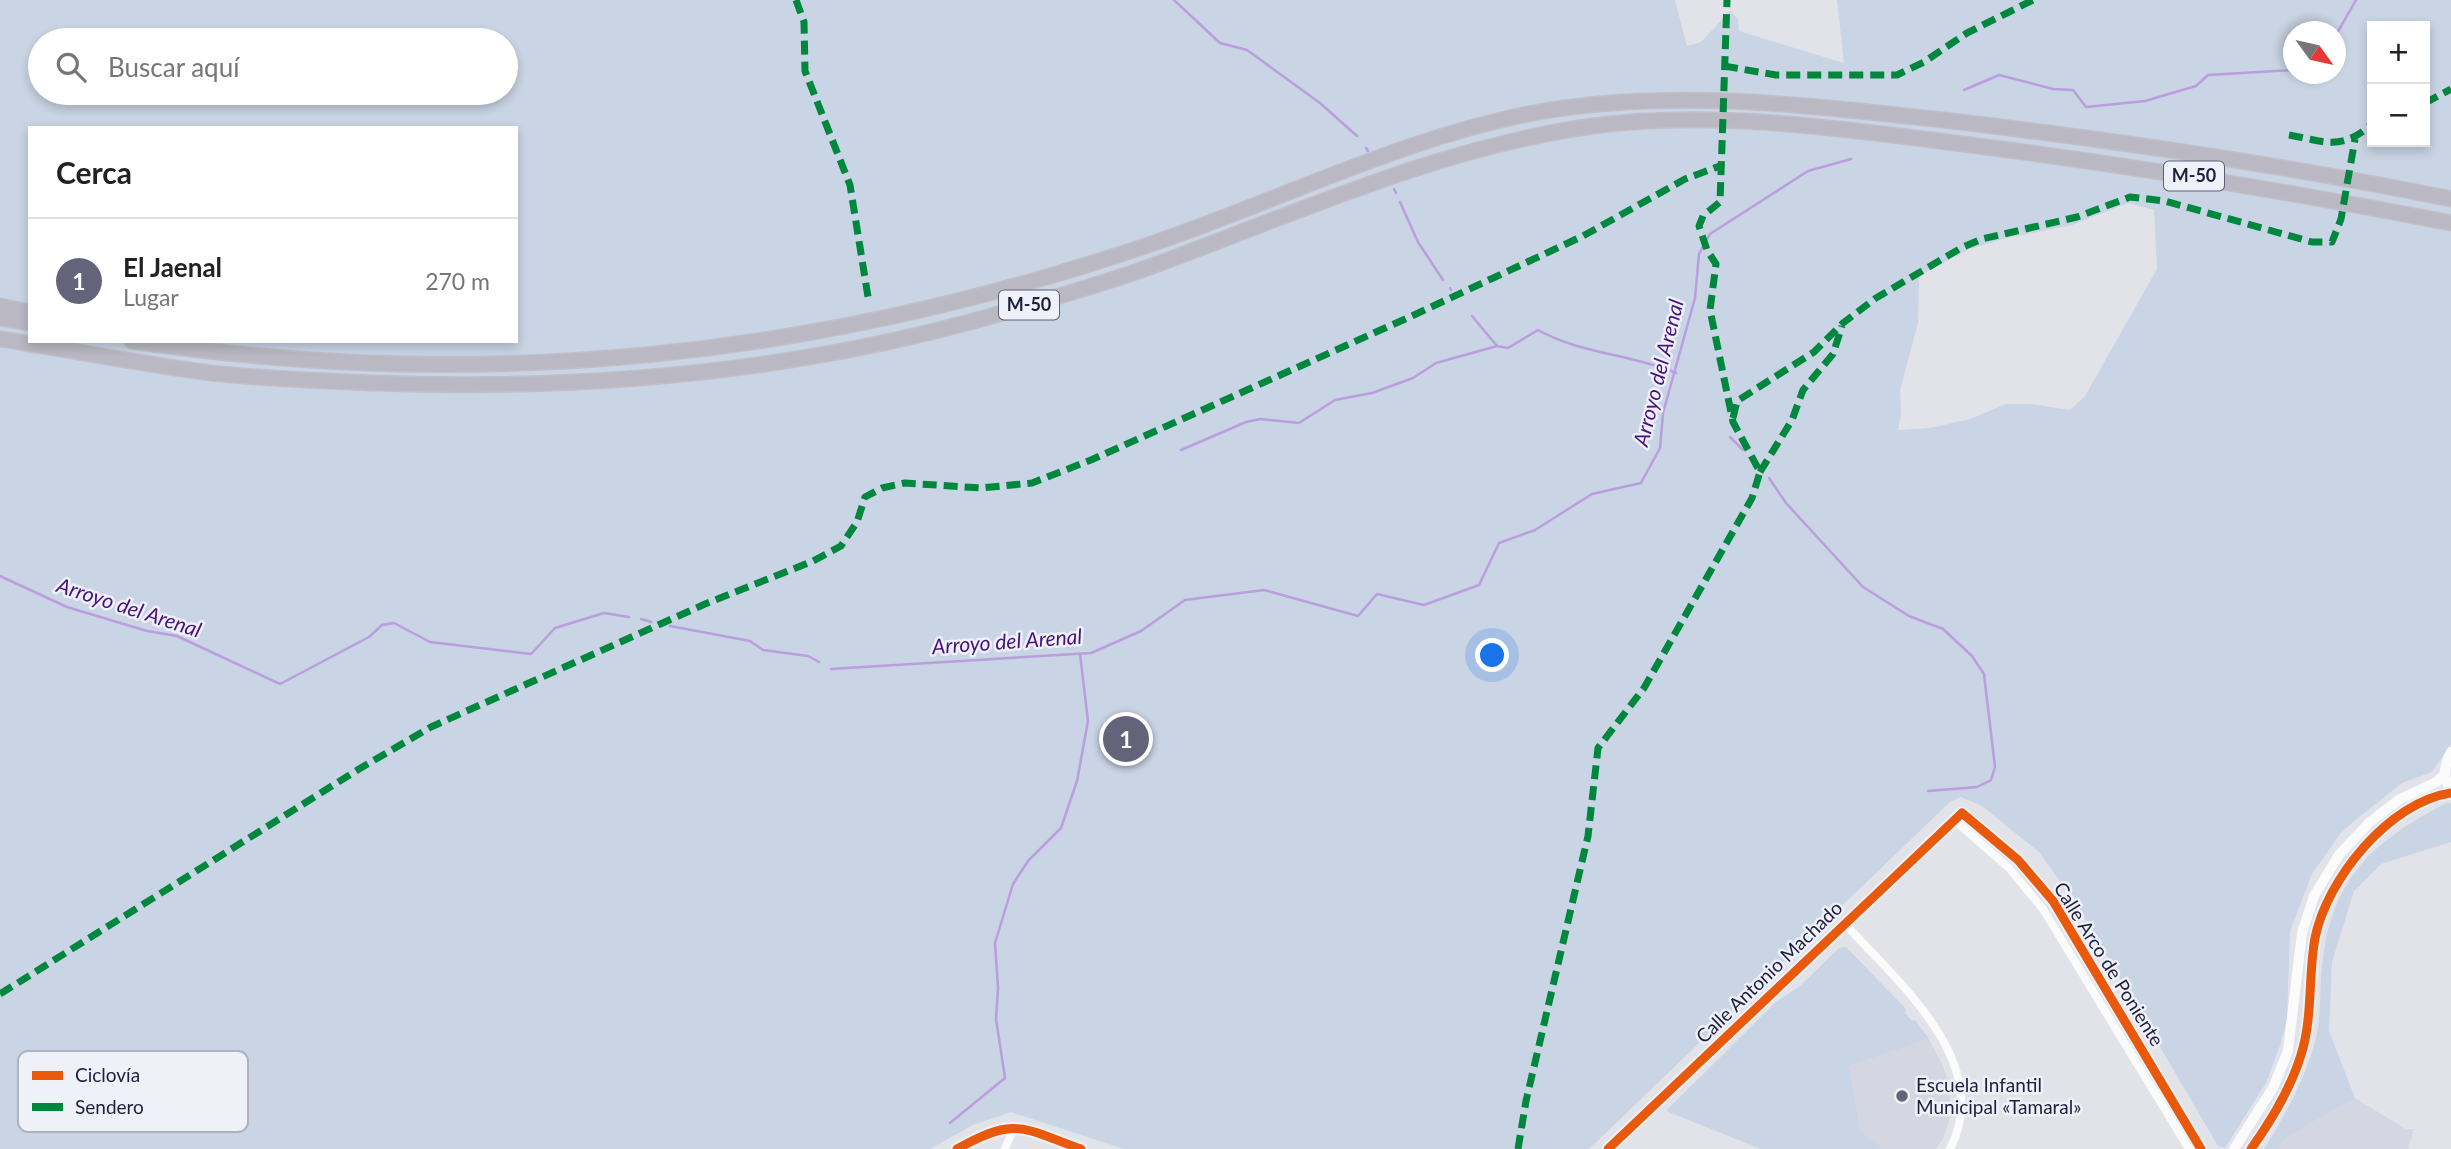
<!DOCTYPE html>
<html lang="es">
<meta charset="utf-8">
<style>
:root{--surface:#fff;--page:#f2f2f2;--text:#222;--muted:#767676;--line:#e0e0e0;--accent:#64637a}
body{margin:0;font-family:Lato,sans-serif;background:var(--page);color:var(--text)}
.controls{position:absolute;right:21px;top:21px;display:grid;overflow:hidden;border-radius:0px;box-shadow:0 4px 10px #0003}
.controls button{width:63px;height:63px;display:grid;place-items:center;padding:0;border:0;border-bottom:2px solid var(--line);background:var(--surface);color:var(--text);font:35px sans-serif}
.compass{position:absolute;left:2283px;top:21px;width:63px;height:63px;border-radius:50%;background:var(--surface);box-shadow:0 4px 10px #0003;rotate:123deg}
.you{position:absolute;left:1493px;top:656px;width:24px;height:24px;margin:-18px;border:5px solid #fff;border-radius:50%;background:#1a73e8;box-shadow:0 0 0 10px #1a73e833}
.badge{display:grid;place-items:center;width:46px;height:46px;border-radius:50%;background:var(--accent);color:#fff;font-size:23px;font-weight:700}
.pin{position:absolute;translate:-50% -50%;border:4px solid #fff;box-shadow:0 2px 7px #0006}
.list{margin:0;padding:0;list-style:none}
h2{display:flex;justify-content:space-between;align-items:center;height:91px;margin:0;padding:0 28px;font-size:30px}
h2 small{font-size:23px;font-weight:400;color:var(--muted)}
.list li{display:grid;grid-template-columns:46px 1fr auto;gap:21px;align-items:center;box-sizing:border-box;height:126px;padding:0 28px;border-top:2px solid var(--line)}
.list b{display:block;font-size:26px;white-space:nowrap}
.list p{margin:0;font-size:23px;white-space:nowrap;color:var(--muted)}
.list em{font-size:23px;font-style:normal;color:var(--muted)}
.icon{flex:none;width:38px;height:38px;fill:none;stroke:currentColor;stroke-width:2;stroke-linecap:round;stroke-linejoin:round}
.map{position:relative;flex:none;width:2451px;height:1149px;overflow:hidden}
.search{position:absolute;background:var(--surface);box-shadow:0 4px 10px #0003;left:28px;top:28px;width:490px;height:77px;display:flex;align-items:center;gap:18px;box-sizing:border-box;padding:0 24px;border-radius:38px;color:var(--muted);font-size:26px}
.panel{position:absolute;background:var(--surface);box-shadow:0 4px 10px #0003;left:28px;top:126px;width:490px;height:217px;border-radius:0px}
.map>svg:first-child{display:block}
</style>
<div class="map">
<svg width="2451" height="1149" viewBox="0 0 2451 1149">
<rect width="100%" height="100%" fill="#e2e3e9"/>
<g fill="#d4d6e1">
<polygon points="1929,1039 1943,1066 1950,1087 1950,1117 1943,1139 1936,1149 1882,1149 1860,1130 1849,1066"/>
<polygon points="2355,1098 2406,1129 2414,1129 2408,1149 2278,1149 2285,1138"/>
</g>
<g fill="#c9d4e4" fill-rule="evenodd">
<path d="M0,0h1675l12,46 14,-4 29,-31 8,8 1,12 105,32 -7,-63h614v744l-19,28 -30,11 -48,38 -14,13 -28,40 -22,57 -3,88 -6,24 -15,40 -41,65 -7,-2 -141,-241 -38,-53 -57,-46 -21,-9 -11,5 -361,347h-465l-113,-37 -38,13 -43,24h-930zM2372,26h53v116h-53zM2294,32h42v42h-42zM40,40h466v53h-466zM30,128h486v213h-486zM2128,203l26,7 3,59 -72,127 -15,14 -39,-6h-25l-36,15 -40,9 -32,2 3,-15 -1,-25 18,-67 1,-47 50,-27 38,-11 65,-13z"/>
<path d="M2446,803h5v39l-70,22 -27,27 -22,71 -3,69 26,67 -70,40 -7,11h-14c22,-35 42,-71 52,-111 6,-26 3,-54 7,-80 11,-83 53,-118 123,-155z"/>
<polygon points="1846,947 1906,1009 1905,1013 1912,1021 1915,1020 1929,1039 1849,1066 1860,1130 1882,1149 1761,1149 1666,1111 1776,1002 1800,986 1839,948"/>
</g>
<g fill="none" stroke-linecap="round" stroke-linejoin="round">
<g stroke="#ba9edd" stroke-width="2.5">
<polyline points="1174,0 1220,43 1247,50 1320,103 1357,136"/>
<polyline points="2336,35 2356,0"/>
<polyline points="1964,90 1999,75 2053,89 2073,90 2086,107 2145,101 2196,86 2208,75 2294,70"/>
<polyline points="1366,148 1368,151"/>
<polyline points="1394,189 1396,193"/>
<polyline points="1400,202 1418,242 1443,280"/>
<polyline points="1450,288 1451,290"/>
<path d="M1472,316l25,30 11,2 30,-18c43,24 93,24 138,43"/>
<polyline points="1730,437 1743,450"/>
<polyline points="1181,450 1246,422 1260,419 1299,423 1335,400 1372,393 1413,378 1436,363 1497,346"/>
<polyline points="1769,478 1786,503 1863,587 1909,616 1943,629 1972,656 1984,674 1995,767 1991,780 1977,787 1928,791"/>
<polyline points="0,576 67,607 147,631 177,636 280,684 369,637 382,625 394,623 430,642 531,654 555,628 604,613 629,617"/>
<polyline points="641,619 651,622"/>
<polyline points="670,626 750,641 763,650 808,656 819,662"/>
<polyline points="831,669 1091,653 1141,631 1185,600 1264,590 1358,616 1377,594 1424,605 1479,585 1499,543 1535,530 1592,494 1641,483 1660,448 1663,413 1695,298 1699,254 1710,234 1808,171 1851,159"/>
<polyline points="950,1123 1005,1078 996,1019 998,988 995,943 1013,884 1028,861 1061,828 1077,781 1088,721 1080,654"/>
</g>
<g stroke="#c0bfc9" stroke-width="17">
<g id="motorway">
<polyline points="0,306 30,312"/>
<polyline points="0,318 30,323"/>
<path d="M0,339c70,11 140,25 211,34 54,6 109,8 163,10 217,8 437,-12 645,-75 48,-14 97,-28 144,-46 141,-52 279,-115 430,-136 117,-16 246,2 362,17 167,21 331,48 496,80"/>
<path d="M132,341c350,52 685,17 1019,-97 130,-44 257,-109 393,-133 130,-22 261,-6 391,8 173,20 345,45 516,80"/>
</g>
</g>
<g stroke="#fbfbfc" stroke-width="8">
<polyline points="1953,819 2009,868 2043,909 2189,1149"/>
<path d="M1845,924c52,57 150,139 105,225"/>
<path d="M957,1149c59,-33 65,-21 124,0"/>
<polyline points="1005,1149 1014,1127"/>
<polyline points="1608,1149 1962,813 2018,860 2053,901 2201,1149"/>
</g>
<g stroke="#fbfbfc" stroke-width="10">
<path d="M2451,752c-7,14 -9,25 0,38"/>
<polyline points="2234,1149 2273,1088 2288,1051 2302,933 2314,896 2339,855 2370,822 2400,799 2437,782 2444,775"/>
<path d="M2251,1149c20,-28 40,-61 50,-94 12,-38 7,-78 14,-117 12,-59 74,-136 136,-145"/>
</g>
<use href="#motorway" stroke="#bab9c3" stroke-width="14"/>
<g stroke="#00873e" stroke-width="7" stroke-dasharray="14 7" stroke-linecap="butt">
<polyline points="796,0 804,22 805,71 850,185 869,303"/>
<polyline points="1724,66 1776,75 1897,75 1924,62 1967,33 2033,0"/>
<polyline points="2425,103 2451,89"/>
<path d="M2289,135c38,7 52,16 83,-11"/>
<polyline points="1733,418 1737,401 1814,352 1843,323 1876,298 1961,248 1982,239 2077,217 2130,197 2165,201 2312,242 2332,242 2341,219 2355,139"/>
<polyline points="1760,472 1792,420 1803,390 1833,354 1842,326"/>
<polyline points="0,994 359,769 431,727 705,604 813,561 841,546 857,522 865,497 882,488 905,483 981,488 1032,483 1091,460 1414,315 1583,236 1685,179 1720,166"/>
<polyline points="1518,1149 1526,1101 1588,836 1598,748 1644,688 1752,498 1760,472 1733,422 1710,310 1716,264 1707,250 1699,226 1703,216 1720,202 1727,0"/>
</g>
<g stroke="#eff1f8" stroke-width="13">
<g id="cycleway">
<path d="M957,1149c59,-33 65,-21 124,0"/>
<polyline points="1608,1149 1962,813 2018,860 2053,901 2201,1149"/>
<path d="M2251,1149c20,-28 40,-61 50,-94 12,-38 7,-78 14,-117 12,-59 74,-136 136,-145"/>
</g>
</g>
<use href="#cycleway" stroke="#e8590c" stroke-width="9"/>
</g>
<circle fill="#64637a" stroke="#eff1f8" stroke-width="2.5" cx="1902" cy="1096" r="7"/>
<g text-anchor="middle" stroke-width="5" stroke-linejoin="round" paint-order="stroke">
<g fill="#eff1f8" stroke="#5e5d76" stroke-width="2">
<rect x="2164" y="161.5" width="60" height="29" rx="5"/>
<rect x="999" y="290.5" width="60" height="29" rx="5"/>
</g>
<g font-size="18" font-weight="bold" fill="#201e3e">
<text x="2194" y="182">M-50</text>
<text x="1029" y="311">M-50</text>
</g>
<g font-size="19" fill="#201e3e" stroke="#eff1f8">
<text transform="translate(2109 964) rotate(58)" y="7">Calle Arco de Poniente</text>
<text transform="translate(1769 972) rotate(-44)" y="7">Calle Antonio Machado</text>
</g>
<g font-size="19" fill="#201e3e" stroke="#eff1f8" text-anchor="start">
<text x="1916" y="1092">Escuela Infantil<tspan x="1916" dy="22">Municipal «Tamaral»</tspan></text>
</g>
<g font-size="21" font-style="italic" fill="#471280" stroke="#eff1f8">
<text transform="translate(1659 373) rotate(-76)" y="7">Arroyo del Arenal</text>
<text transform="translate(129 608) rotate(18)" y="7">Arroyo del Arenal</text>
<text transform="translate(1007 642) rotate(-4)" y="7">Arroyo del Arenal</text>
</g>
</g>
<rect x="18" y="1051" width="230" height="81" rx="10" fill="#eff1f8" stroke="#b1b2c0" stroke-width="2"/>
<rect x="32" y="1071" width="31" height="9" fill="#e8590c"/>
<rect x="32" y="1103" width="31" height="8" fill="#00873e"/>
<g font-size="19" fill="#201e3e">
<text x="75" y="1082">Ciclovía</text>
<text x="75" y="1114">Sendero</text>
</g>
</svg>
<div class="controls">
<button>+</button>
<button>−</button>
</div>
<svg class="compass" viewBox="-18 -18 36 36"><path d="M0-13l5 13h-10z" fill="#e53935"/><path d="M0 13l5-13h-10z" fill="#767676"/></svg>
<div class="you"></div>
<div class="pin badge" style="left:1126px;top:739px">1</div>
<div class="search"><svg class="icon" aria-label="search" viewBox="0 0 24 24"><circle cx="10" cy="10" r="6"/><path d="M15 15l6 6"/></svg>Buscar aquí</div>
<section class="panel">
<h2>Cerca<small></small></h2>
<ul class="list">
<li><span class="badge">1</span><div><b>El Jaenal</b><p>Lugar</p></div><em>270 m</em></li>
</ul>
</section>
</div>
